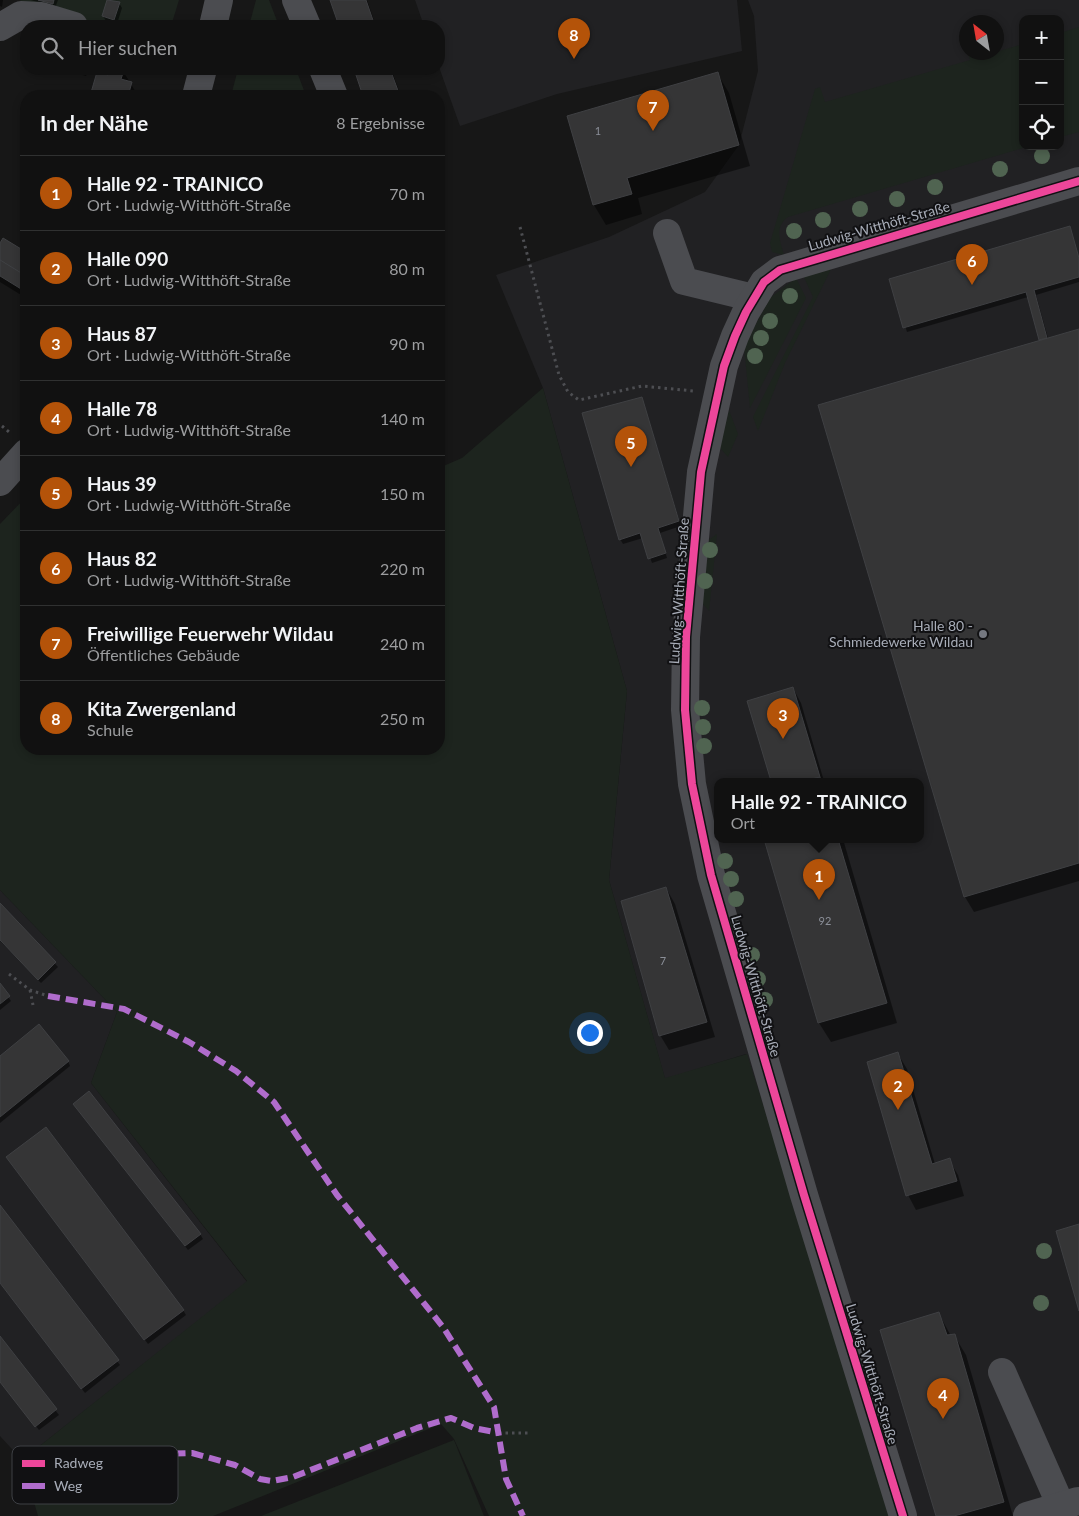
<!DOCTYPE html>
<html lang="de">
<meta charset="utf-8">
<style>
:root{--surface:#111;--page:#1e1f1f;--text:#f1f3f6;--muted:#9c9d9f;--line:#303131;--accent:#b45309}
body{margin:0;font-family:Lato,sans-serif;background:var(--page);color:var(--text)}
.controls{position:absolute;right:15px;top:15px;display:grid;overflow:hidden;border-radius:10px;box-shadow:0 2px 8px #0003}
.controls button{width:45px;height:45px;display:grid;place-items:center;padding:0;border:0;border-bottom:1px solid var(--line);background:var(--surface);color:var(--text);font:25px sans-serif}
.compass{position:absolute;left:959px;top:15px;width:45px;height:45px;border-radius:50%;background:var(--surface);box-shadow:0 2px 8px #0003;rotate:329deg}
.you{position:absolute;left:589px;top:1032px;width:18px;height:18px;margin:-12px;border:4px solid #fff;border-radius:50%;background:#1a73e8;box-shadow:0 0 0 8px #1a73e833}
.badge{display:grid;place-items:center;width:32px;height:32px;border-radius:50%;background:var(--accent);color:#fff;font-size:16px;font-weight:700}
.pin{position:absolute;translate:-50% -41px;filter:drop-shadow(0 1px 2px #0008)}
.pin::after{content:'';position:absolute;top:26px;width:18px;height:15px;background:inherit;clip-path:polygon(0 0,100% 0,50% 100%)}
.popup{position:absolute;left:714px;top:778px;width:210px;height:65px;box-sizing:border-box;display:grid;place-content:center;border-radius:10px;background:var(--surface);filter:drop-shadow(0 1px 4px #0005);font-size:16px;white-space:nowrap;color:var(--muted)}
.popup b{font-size:19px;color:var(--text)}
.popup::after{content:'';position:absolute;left:50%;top:100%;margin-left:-10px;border:10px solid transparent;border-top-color:var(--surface)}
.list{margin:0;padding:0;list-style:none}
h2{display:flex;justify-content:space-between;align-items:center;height:65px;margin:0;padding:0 20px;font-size:21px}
h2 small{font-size:16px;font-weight:400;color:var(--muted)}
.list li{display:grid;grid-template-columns:32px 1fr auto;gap:15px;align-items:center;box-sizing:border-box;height:75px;padding:0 20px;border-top:1px solid var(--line)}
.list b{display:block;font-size:19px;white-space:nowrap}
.list p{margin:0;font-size:16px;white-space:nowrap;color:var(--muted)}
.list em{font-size:16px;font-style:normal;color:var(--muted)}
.icon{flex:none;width:28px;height:28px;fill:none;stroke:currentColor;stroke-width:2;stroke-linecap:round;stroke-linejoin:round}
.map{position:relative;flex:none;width:1079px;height:1516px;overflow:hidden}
.search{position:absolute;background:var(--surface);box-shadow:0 2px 8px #0003;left:20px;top:20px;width:425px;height:55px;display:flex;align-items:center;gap:12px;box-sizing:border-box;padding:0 18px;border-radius:20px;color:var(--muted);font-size:19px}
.panel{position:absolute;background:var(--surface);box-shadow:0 2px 8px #0003;left:20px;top:90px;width:425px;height:665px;border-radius:20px}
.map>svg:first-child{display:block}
</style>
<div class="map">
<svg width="1079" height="1516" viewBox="0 0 1079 1516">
<rect width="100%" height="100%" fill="#171717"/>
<g fill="#212123" fill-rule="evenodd">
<polygon points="415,0 737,0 742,51 557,94 460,126 439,67 439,26 424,26"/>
<path d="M748,0h331v1516h-187l-146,-462 -81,25 -56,-199 18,-189 -84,-303 -47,-113 113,-38 96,-45 34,-47 19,-74 -4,-55zM1023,19h37v127h-37zM966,22h30v30h-30zM718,781h202v58h-202z"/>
<polygon points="0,890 117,1012 91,1083 247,1282 22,1460 0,1436"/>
</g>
<g fill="#1d241e">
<polygon points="19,0 179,0 171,26 102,26"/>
<polygon points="256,0 269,0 279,26 249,26"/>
<polygon points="1079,27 1079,132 1060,137 1060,33"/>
<path d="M1023,44v102h7l-242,71c-14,10 -8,24 -4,38l-12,-3 -2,-9 45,-154 5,-2 5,15 145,-42 -2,-7 21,1z"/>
<polygon points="238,69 296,69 306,96 231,96"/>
<polygon points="833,265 785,363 758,431 753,417 813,297 803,275"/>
<polygon points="796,278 806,298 750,408 744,346 770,298"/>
<polygon points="543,388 627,691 609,880 665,1078 747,1054 892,1516 489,1516 454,1439 441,1424 213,1516 38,1516 22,1460 247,1281 91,1083 117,1012 0,890 0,524 26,497 26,749 439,749 439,468 462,458"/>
<polygon points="729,410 738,434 728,457 720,448"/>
<polygon points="717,534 709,611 700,601 704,543"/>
<polygon points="454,1440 484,1516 261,1516"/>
</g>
<g fill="#0007">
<polygon points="0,0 3,0 2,7 0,6"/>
<polygon points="31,0 58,0 55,8"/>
<polygon points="108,0 119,3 122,8 117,24 106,21 103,16"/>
<polygon points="330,0 367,0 376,26 340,26"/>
<polygon points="62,69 89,69 86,76"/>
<polygon points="111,69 123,71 137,94 136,96 91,96 98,74 108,77"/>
<polygon points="355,69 391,69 401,96 365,96"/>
<polygon points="717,73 729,93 750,166 638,198 642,214 606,225 594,205 568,116"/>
<polygon points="1069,228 1079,257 1079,282 1036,295 1048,338 1079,329 1079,881 974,912 965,897 820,406 1041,341 1028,297 907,332 891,280"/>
<polygon points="4,240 26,253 26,298 0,282 0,245"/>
<polygon points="642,398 681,526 660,533 667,558 652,563 643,538 623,544 620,539"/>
<polygon points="793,688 801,703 824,781 772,781 748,701"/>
<polygon points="765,839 843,839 897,1023 831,1042 819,1023"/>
<polygon points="666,888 675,904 715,1037 669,1050 660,1035"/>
<polygon points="0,905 58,967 41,983 0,941"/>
<polygon points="0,985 11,1001 0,1010"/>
<polygon points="898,1054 907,1069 935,1164 949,1160 958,1175 964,1196 916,1210 908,1195"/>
<polygon points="0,1057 68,1061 70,1066 0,1123"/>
<polygon points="77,1108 200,1234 203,1239 188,1250"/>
<polygon points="10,1162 183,1310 186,1315 148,1344"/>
<polygon points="0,1207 120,1365 85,1393 0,1283"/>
<polygon points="939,1314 951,1336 954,1335 966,1355 1013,1516 937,1516"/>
<polygon points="0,1338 59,1415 39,1430 0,1381"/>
</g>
<g fill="#353536" stroke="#3f4043">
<polygon points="38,0 54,0 53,4"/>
<polygon points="107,0 120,2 114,20 102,16"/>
<polygon points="330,0 366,0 375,26 339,26"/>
<polygon points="110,69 124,70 121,79 132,82 128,96 90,96 97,72 108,75"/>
<polygon points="354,69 390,69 400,96 363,96"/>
<polygon points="718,72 739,145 627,178 632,194 593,205 567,116"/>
<polygon points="1070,226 1079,258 1079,277 1034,290 1047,338 1039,340 1026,292 903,328 889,279"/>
<polygon points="3,238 26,252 26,276 0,260 0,243"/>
<polygon points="0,260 26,276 26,292 0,276"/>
<polygon points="1079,329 1079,863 964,897 818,405"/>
<polygon points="642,397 679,521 658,528 666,553 648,559 640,533 619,540 582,413"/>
<polygon points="793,687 820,777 804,781 771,781 747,701"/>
<polygon points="820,777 821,781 804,781"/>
<polygon points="764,839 838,839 887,1003 818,1023"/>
<polygon points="666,887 707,1022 659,1036 621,901"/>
<polygon points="0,903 56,962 38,980 0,940"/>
<polygon points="0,983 10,996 0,1004"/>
<polygon points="39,1024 69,1061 0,1117 0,1056"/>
<polygon points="898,1052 932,1164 950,1158 957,1181 906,1196 867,1062"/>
<polygon points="89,1091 201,1234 185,1246 73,1104"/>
<polygon points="46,1127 184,1310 144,1340 6,1157"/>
<polygon points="0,1205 119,1360 81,1389 0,1283"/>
<polygon points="1079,1224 1079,1311 1056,1231"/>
<polygon points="939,1312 947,1335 955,1334 1004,1502 954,1516 936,1516 880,1330"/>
<polygon points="0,1336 57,1409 35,1427 0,1382"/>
</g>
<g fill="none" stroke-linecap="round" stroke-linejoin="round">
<g stroke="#4d4e52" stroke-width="3" stroke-dasharray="2.5 4" stroke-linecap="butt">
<polyline points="520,227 559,375 568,392 579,400 642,386 693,391"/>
<polyline points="2,426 9,432"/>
<polyline points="9,974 30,990 48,996"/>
<polyline points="30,990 33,1005"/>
<polyline points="499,1433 531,1433"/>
</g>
<g stroke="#4b4c50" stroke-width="28">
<polyline points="296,0 307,26"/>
<polyline points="213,26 219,0"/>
<polyline points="0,27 21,15 41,16 74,26"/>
<polyline points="323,69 334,96"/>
<polyline points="196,96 203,69"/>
<polyline points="667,233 684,281 754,298"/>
<polyline points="0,482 26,453"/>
<polyline points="1002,1372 1061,1506"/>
<polyline points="903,1516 804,1195 711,875 692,784 685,710 686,637 701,472 724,366 735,336 746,312 764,282 780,270 1079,181"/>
<polyline points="1027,1516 1078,1501"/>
</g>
<g stroke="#b06ccc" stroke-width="6" stroke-dasharray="12 6" stroke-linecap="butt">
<polyline points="48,996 124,1009 189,1042 236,1071 274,1102 337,1195 443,1327 494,1407 506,1479 523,1516"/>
<polyline points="34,1470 49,1475 70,1474 118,1455 192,1453 235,1465 260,1479 272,1481 293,1477 417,1428 451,1418 474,1428 499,1433"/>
</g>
<g stroke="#111113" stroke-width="11">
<polyline id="cycleway" points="903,1516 804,1195 711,875 692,784 685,710 686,637 701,472 724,366 735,336 746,312 764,282 780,270 1079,181"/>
</g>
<use href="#cycleway" stroke="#ed469a" stroke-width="8"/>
</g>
<g fill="#506451">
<circle cx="1042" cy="156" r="8"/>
<circle cx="1000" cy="169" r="8"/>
<circle cx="935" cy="187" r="8"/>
<circle cx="897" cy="199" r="8"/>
<circle cx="860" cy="209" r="8"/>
<circle cx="823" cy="220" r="8"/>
<circle cx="794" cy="231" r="8"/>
<circle cx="790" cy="296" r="8"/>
<circle cx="770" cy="321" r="8"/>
<circle cx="761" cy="338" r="8"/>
<circle cx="755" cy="356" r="8"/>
<circle cx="710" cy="550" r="8"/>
<circle cx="705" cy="581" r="8"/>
<circle cx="702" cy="708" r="8"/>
<circle cx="703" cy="727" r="8"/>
<circle cx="704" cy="746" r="8"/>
<circle cx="725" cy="861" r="8"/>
<circle cx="731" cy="879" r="8"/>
<circle cx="736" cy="899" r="8"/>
<circle cx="752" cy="955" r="8"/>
<circle cx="758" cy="979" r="8"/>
<circle cx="765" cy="1000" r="8"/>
<circle cx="1044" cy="1251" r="8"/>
<circle cx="1041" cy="1303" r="8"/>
</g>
<circle fill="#757880" stroke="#111113" stroke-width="2" cx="983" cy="634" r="5"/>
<g text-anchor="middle" stroke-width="4" stroke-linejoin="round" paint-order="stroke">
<g font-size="11" fill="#8b8f98">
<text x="598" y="135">1</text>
<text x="825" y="925">92</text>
<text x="663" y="965">7</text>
</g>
<g font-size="14" fill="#a8adb8" stroke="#111113">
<text transform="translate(879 226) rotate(-16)" y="5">Ludwig-Witthöft-Straße</text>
<text transform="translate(679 591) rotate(-86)" y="5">Ludwig-Witthöft-Straße</text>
<text transform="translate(756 986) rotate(74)" y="5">Ludwig-Witthöft-Straße</text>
<text transform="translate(872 1374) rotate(73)" y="5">Ludwig-Witthöft-Straße</text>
</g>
<g font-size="14" fill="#a8adb8" stroke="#111113" text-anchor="end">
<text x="973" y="631">Halle 80 -<tspan x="973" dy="16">Schmiedewerke Wildau</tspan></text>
</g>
</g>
<rect x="12" y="1446" width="166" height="58" rx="8" fill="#111113" stroke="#3e4045" stroke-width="1"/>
<rect x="22" y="1460" width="23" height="7" fill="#ed469a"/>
<rect x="22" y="1483" width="23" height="6" fill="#b06ccc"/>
<g font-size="14" fill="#a8adb8">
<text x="54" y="1468">Radweg</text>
<text x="54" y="1491">Weg</text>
</g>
</svg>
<div class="controls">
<button>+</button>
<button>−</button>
<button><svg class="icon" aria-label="locate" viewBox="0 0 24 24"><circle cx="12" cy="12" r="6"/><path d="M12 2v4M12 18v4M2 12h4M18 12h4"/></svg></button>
</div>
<svg class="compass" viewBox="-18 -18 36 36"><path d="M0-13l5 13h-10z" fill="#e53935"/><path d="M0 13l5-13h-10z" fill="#9c9d9f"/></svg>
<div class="you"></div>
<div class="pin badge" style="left:819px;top:900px">1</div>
<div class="popup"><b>Halle 92 - TRAINICO</b>Ort</div>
<div class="pin badge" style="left:898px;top:1110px">2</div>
<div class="pin badge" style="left:783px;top:739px">3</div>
<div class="pin badge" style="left:943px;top:1419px">4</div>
<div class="pin badge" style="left:631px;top:467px">5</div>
<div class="pin badge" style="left:972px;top:285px">6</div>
<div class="pin badge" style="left:653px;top:131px">7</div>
<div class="pin badge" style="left:574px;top:59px">8</div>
<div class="search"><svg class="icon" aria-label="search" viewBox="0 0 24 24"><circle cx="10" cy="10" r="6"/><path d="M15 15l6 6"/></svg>Hier suchen</div>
<section class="panel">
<h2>In der Nähe<small>8 Ergebnisse</small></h2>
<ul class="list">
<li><span class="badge">1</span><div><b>Halle 92 - TRAINICO</b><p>Ort · Ludwig-Witthöft-Straße</p></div><em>70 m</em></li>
<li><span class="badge">2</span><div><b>Halle 090</b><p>Ort · Ludwig-Witthöft-Straße</p></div><em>80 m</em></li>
<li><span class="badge">3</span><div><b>Haus 87</b><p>Ort · Ludwig-Witthöft-Straße</p></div><em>90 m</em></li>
<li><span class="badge">4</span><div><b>Halle 78</b><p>Ort · Ludwig-Witthöft-Straße</p></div><em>140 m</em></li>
<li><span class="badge">5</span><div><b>Haus 39</b><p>Ort · Ludwig-Witthöft-Straße</p></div><em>150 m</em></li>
<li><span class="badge">6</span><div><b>Haus 82</b><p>Ort · Ludwig-Witthöft-Straße</p></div><em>220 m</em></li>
<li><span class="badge">7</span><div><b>Freiwillige Feuerwehr Wildau</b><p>Öffentliches Gebäude</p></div><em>240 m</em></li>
<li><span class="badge">8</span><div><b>Kita Zwergenland</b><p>Schule</p></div><em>250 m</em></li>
</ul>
</section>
</div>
